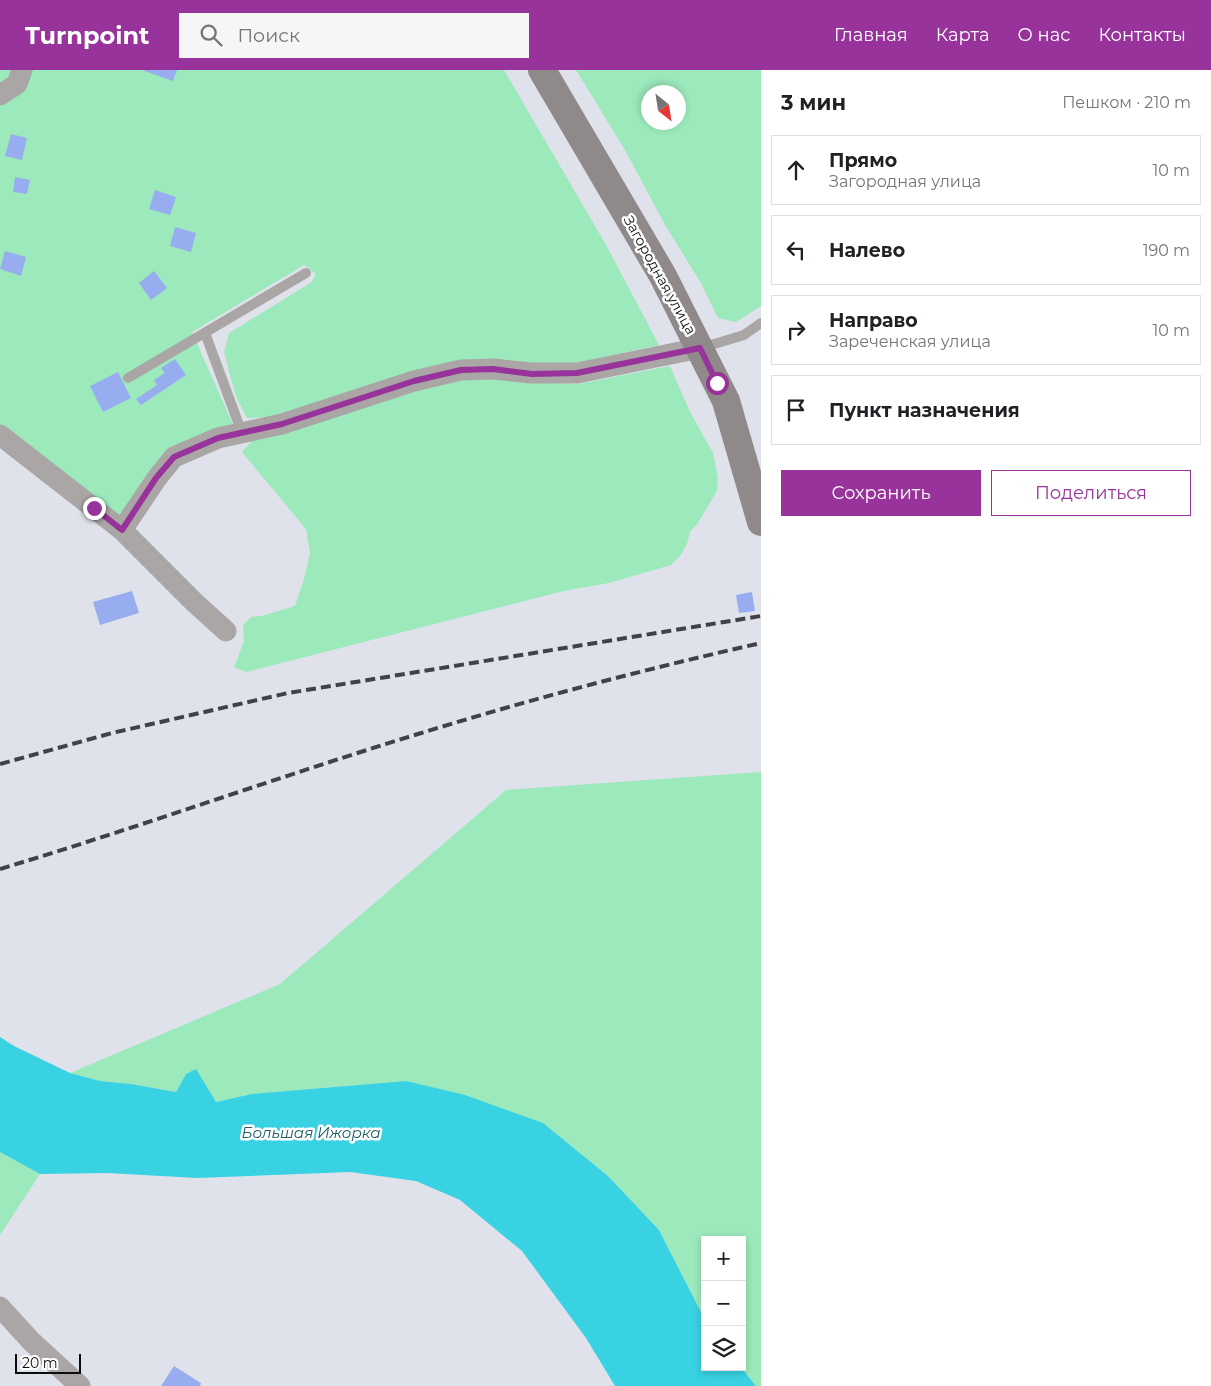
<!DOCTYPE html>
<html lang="ru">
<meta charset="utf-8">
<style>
:root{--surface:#fff;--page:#f6f6f6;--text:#202124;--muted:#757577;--line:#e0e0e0;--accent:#97339a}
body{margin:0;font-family:Montserrat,sans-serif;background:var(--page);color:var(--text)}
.controls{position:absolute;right:15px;bottom:15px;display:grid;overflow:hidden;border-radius:0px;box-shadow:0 2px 8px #0003}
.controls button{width:45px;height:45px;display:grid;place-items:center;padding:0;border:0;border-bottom:1px solid var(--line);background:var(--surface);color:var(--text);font:25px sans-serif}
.compass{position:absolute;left:641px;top:15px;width:45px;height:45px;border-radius:50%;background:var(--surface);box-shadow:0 2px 8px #0003;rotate:150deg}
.scale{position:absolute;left:15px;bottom:12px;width:66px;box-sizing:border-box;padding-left:5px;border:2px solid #0c0d0f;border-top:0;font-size:14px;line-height:18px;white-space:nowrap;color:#0c0d0f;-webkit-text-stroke:4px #fff;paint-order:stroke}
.stop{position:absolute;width:15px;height:15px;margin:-11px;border:4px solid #97339a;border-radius:50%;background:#fff}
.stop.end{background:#97339a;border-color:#fff;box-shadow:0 1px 5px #0008}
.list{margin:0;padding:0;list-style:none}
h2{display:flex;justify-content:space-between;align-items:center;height:65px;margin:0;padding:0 20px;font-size:21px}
h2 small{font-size:16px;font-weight:400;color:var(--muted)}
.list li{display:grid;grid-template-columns:32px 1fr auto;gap:15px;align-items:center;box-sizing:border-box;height:70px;margin:0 10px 10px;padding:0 10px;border:1px solid var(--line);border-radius:0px}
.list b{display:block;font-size:19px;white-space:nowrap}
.list p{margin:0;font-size:16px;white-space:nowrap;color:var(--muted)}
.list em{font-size:16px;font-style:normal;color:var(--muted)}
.actions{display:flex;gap:10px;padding:15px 20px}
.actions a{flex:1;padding:11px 0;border:1px solid var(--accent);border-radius:0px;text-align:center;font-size:18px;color:var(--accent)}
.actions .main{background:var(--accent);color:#fff}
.icon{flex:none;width:28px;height:28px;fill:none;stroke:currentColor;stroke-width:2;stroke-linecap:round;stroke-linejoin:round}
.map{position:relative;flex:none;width:761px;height:1316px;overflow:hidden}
header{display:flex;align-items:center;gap:30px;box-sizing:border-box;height:70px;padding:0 25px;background:var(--accent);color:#fff}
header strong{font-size:24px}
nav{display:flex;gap:28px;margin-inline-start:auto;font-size:18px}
.search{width:350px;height:45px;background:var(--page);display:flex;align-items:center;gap:12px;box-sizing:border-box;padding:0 18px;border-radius:0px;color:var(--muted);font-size:19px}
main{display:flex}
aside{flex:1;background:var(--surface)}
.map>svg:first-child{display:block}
</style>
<header>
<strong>Turnpoint</strong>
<div class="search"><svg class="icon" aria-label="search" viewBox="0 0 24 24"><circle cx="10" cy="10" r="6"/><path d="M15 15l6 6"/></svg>Поиск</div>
<nav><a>Главная</a><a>Карта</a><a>О нас</a><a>Контакты</a></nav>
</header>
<main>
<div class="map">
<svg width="761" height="1316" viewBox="0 0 761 1316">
<rect width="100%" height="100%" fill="#dfe2ea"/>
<g fill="#9ce9bc" fill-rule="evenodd">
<polygon points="0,0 504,0 605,173 659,275 576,293 534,296 277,347 247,348 236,327 224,282 229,263 312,212 316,204 304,195 192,262 234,357 217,361 117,452 0,357"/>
<path d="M576,0h185v236l-25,16 -18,-4 -16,-33 -38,-62 -39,-73zM648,22h30v30h-30z"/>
<polygon points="670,296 690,342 713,383 718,407 717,421 698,453 690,462 687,474 680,486 671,495 609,513 564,521 246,602 234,597 244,571 243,555 251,547 262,546 295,536 304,509 310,483 306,459 242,382 254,369 458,308 487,307 524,312 578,314"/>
<polygon points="761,702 761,1316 756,1316 741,1297 742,1170 705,1170 705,1250 659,1160 608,1106 543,1053 406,1011 252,1024 216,1032 186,1004 176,1022 131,1014 100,1011 70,1003 280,914 506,720"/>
<polygon points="0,1082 40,1104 0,1165"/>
</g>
<polygon fill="#38d2e2" points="0,967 14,976 70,1003 100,1011 131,1014 176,1022 186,1004 196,999 216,1032 252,1024 406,1011 465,1025 543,1053 608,1106 659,1160 705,1250 705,1297 741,1297 756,1316 615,1316 586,1268 522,1181 460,1130 416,1111 350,1102 197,1108 107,1103 40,1104 0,1082"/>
<g fill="#97adf0">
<polygon points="142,0 177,0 173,11"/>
<polygon points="11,64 27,68 22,90 5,86"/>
<polygon points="15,107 30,110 27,124 13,122"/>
<polygon points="155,120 176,127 170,145 149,139"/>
<polygon points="175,157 196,163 191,182 170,176"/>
<polygon points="5,181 26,187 21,206 0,199"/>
<polygon points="154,201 167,218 151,230 139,213"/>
<polygon points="175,289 186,305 141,335 136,329 157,315 154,310 165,303 161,298"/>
<polygon points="118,302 131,328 103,342 90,316"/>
<polygon points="132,521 139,543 100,555 93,532"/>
<polygon points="752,522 755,541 739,543 736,525"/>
<polygon points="174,1296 201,1313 200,1316 161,1316"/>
</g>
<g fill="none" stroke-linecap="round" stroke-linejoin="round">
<g stroke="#aaa6a6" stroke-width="10">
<polyline points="205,263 242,363"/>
<polyline points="701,278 744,265 761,253"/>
<polyline points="128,308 306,203"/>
</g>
<g stroke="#aaa6a6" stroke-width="21">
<polyline points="0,25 17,14 22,0"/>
<polyline points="0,365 122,460 194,532 226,561"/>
<polyline points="122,460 157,408 174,387 218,368 282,354 414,311 461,300 493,299 531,303 577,303 700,278"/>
<polyline points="0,1237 31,1271 80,1316"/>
</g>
<polyline stroke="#8f8989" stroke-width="28" points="542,0 663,206 726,331 761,452"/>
<g stroke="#414246" stroke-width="4" stroke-dasharray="10 5" stroke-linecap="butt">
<polyline points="0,694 112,663 288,623 761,546"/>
<path d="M0,799c140,-42 278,-92 418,-135 113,-35 228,-65 343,-91"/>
</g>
</g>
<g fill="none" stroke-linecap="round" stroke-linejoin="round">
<polyline stroke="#97339a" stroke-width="6" points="94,438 122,460 156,408 174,387 218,368 282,354 414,311 461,300 493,299 532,304 577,303 700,278 717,313"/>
</g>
<g text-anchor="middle" stroke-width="5" stroke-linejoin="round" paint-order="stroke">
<g font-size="14" fill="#0c0d0f" stroke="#fff">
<text transform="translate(660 205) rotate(61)" y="5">Загородная улица</text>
</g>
<g font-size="15" font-style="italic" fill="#215d63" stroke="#fff">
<text x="311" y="1068">Большая Ижорка</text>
</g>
</g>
</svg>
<div class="controls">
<button>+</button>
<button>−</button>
<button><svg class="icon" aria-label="layers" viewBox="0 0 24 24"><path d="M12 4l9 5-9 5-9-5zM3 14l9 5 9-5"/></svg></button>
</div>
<svg class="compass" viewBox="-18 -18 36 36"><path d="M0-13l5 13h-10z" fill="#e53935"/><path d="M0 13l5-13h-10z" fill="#757577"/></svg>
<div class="scale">20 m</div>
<div class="stop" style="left:717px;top:313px"></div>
<div class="stop end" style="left:94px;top:438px"></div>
</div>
<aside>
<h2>3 мин<small>Пешком · 210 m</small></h2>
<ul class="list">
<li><svg class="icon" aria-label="ahead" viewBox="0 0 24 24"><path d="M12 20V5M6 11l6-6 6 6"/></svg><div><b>Прямо</b><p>Загородная улица</p></div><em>10 m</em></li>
<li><svg class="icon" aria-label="left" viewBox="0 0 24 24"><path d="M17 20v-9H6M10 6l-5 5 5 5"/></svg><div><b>Налево</b></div><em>190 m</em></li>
<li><svg class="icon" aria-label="right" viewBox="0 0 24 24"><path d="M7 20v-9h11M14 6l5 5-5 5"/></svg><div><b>Направо</b><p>Зареченская улица</p></div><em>10 m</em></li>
<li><svg class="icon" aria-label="arrive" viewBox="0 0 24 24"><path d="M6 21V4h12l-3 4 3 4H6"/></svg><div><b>Пункт назначения</b></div></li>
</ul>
<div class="actions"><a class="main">Сохранить</a><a>Поделиться</a></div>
</aside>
</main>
